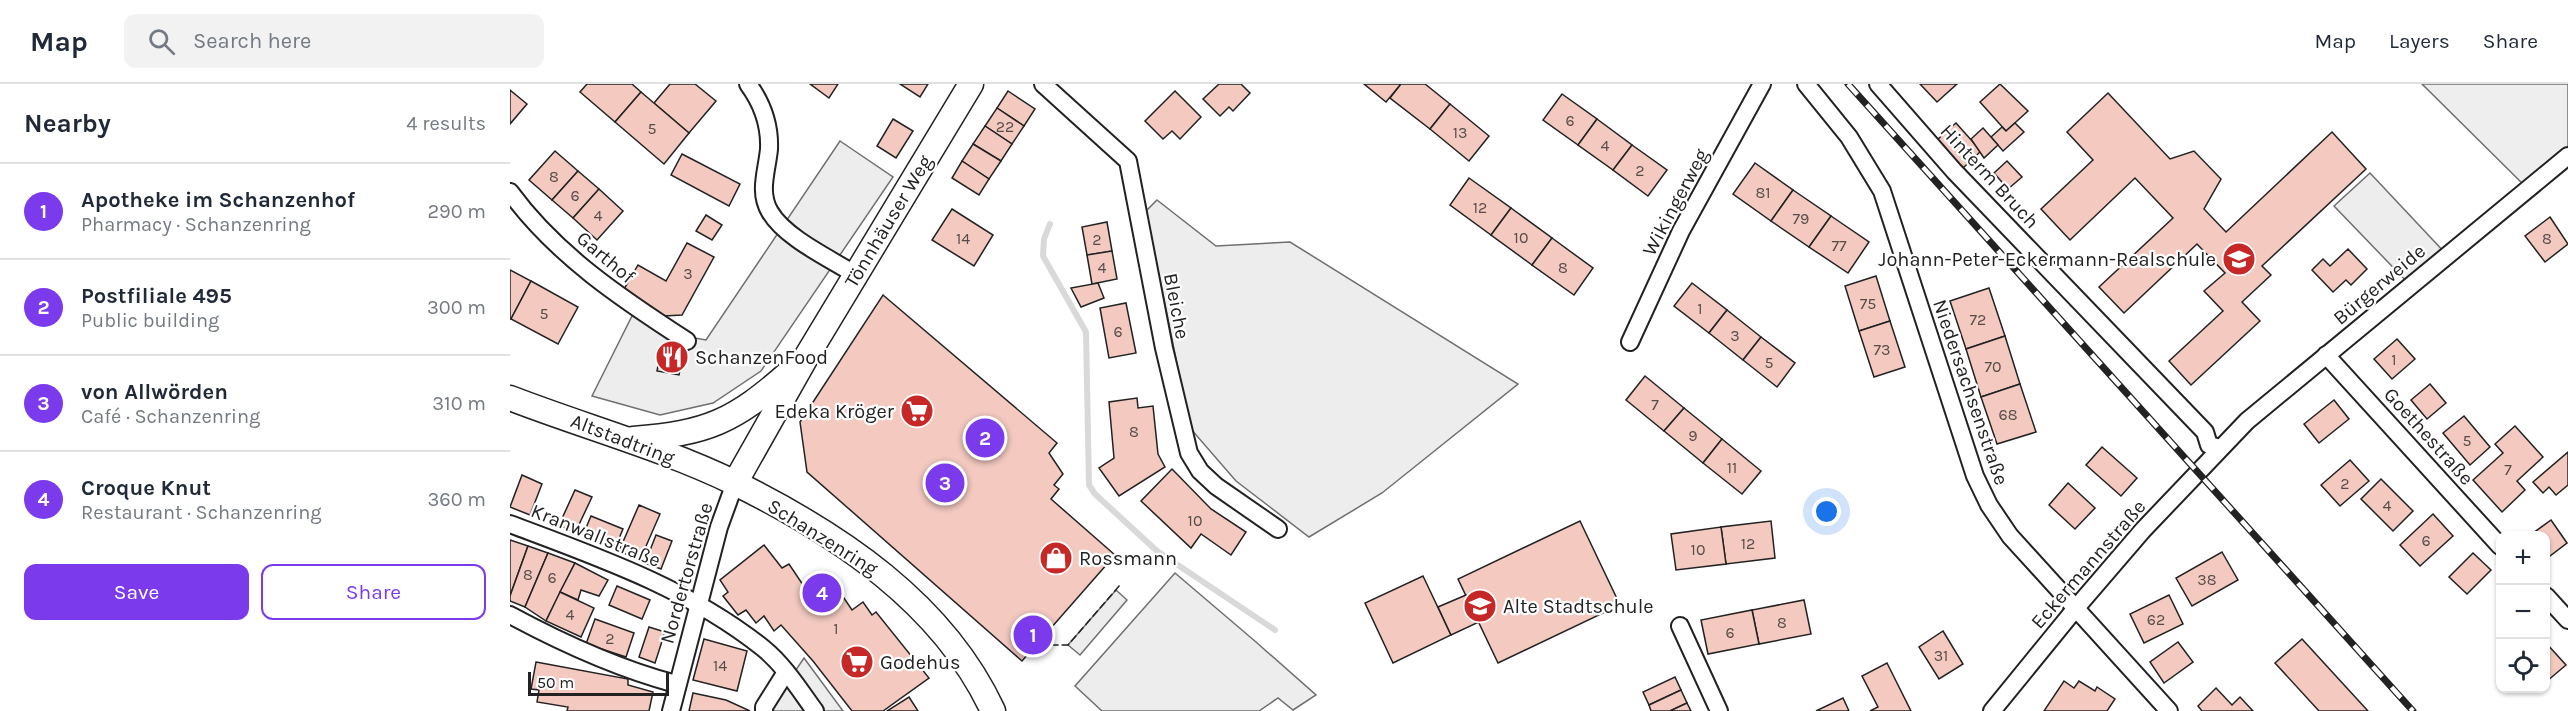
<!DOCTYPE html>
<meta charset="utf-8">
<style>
:root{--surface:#fff;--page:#f2f2f3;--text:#1f2937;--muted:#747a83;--line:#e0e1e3;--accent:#7c3aed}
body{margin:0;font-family:Karla,sans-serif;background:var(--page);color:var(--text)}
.controls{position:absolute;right:18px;bottom:18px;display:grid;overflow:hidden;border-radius:12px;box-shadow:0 2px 4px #0004}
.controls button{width:54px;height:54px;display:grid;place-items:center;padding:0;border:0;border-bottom:2px solid var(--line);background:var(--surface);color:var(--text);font:30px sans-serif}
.scale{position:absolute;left:18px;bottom:15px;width:141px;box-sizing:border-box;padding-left:6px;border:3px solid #222;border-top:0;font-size:16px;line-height:21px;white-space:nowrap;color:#222;-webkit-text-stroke:4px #fff;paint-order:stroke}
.you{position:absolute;left:1317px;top:428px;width:21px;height:21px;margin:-15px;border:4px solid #fff;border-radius:50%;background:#1a73e8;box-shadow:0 0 0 9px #1a73e833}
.badge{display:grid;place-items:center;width:39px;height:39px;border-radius:50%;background:var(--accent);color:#fff;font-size:20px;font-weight:700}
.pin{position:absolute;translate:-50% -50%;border:3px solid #fff;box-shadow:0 2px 6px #0006}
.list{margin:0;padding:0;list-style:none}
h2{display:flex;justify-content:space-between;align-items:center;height:78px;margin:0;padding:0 24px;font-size:26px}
h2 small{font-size:20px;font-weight:400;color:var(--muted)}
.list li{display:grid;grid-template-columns:39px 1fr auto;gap:18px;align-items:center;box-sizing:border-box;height:96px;padding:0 24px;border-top:2px solid var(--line)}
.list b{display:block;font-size:22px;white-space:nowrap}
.list p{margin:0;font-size:20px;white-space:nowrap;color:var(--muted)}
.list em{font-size:20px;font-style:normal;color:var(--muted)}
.actions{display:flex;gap:12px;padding:18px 24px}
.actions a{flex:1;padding:14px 0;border:2px solid var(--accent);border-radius:12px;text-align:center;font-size:21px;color:var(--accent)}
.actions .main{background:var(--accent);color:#fff}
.icon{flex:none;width:33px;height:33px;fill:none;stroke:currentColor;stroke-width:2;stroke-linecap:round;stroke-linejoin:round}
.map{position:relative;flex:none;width:2058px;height:627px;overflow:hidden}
header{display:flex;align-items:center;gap:36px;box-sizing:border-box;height:84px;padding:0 30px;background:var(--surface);border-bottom:2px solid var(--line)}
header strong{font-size:28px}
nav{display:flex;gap:33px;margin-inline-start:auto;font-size:21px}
.search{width:420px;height:54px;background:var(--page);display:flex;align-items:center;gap:15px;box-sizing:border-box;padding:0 21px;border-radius:12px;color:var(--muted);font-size:22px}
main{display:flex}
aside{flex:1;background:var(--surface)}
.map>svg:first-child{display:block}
</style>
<header>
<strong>Map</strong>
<div class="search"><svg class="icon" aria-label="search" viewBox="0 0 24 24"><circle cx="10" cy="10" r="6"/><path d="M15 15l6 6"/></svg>Search here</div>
<nav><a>Map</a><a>Layers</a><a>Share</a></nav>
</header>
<main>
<aside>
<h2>Nearby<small>4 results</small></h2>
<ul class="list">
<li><span class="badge">1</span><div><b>Apotheke im Schanzenhof</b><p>Pharmacy · Schanzenring</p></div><em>290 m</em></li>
<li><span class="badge">2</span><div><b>Postfiliale 495</b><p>Public building</p></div><em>300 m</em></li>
<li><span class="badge">3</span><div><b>von Allwörden</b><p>Café · Schanzenring</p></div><em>310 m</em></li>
<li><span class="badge">4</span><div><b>Croque Knut</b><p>Restaurant · Schanzenring</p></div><em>360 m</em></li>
</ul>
<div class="actions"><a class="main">Save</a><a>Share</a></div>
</aside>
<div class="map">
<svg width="2058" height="627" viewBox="0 0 2058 627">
<rect width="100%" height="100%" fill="#fff"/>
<polygon fill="#eee" stroke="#6f6f6f" stroke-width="1.5" points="1912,0 2058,0 2058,72 2018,105"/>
<g fill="#ededed" stroke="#6f6f6f" stroke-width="1.5">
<polygon points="330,57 383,93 251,287 203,319 150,331 82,312 122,232 168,251 196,256"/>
<polygon points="1860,89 1937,171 1901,202 1824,122"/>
<polygon points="647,116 706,162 780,158 1008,300 872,409 799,453 726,397 680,344 636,127"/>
<polygon points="665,489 746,558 806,611 783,626 768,614 749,627 592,627 565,602"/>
<polygon points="606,506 617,516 570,571 558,561"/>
<polygon points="294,574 333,627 258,627"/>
</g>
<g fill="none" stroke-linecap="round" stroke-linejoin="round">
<polyline stroke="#d9d9d9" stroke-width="6" points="540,140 534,155 533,172 576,248 579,401 585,410 647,467 765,546"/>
</g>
<g fill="#f3c9c0" stroke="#222" stroke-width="1.5">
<polygon points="77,0 122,0 131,8 105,38 70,8"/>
<polygon points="160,0 185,0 206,17 179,49 144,19"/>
<polygon points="300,0 328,0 319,14"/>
<polygon points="390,0 418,0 410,13"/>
<polygon points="709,0 731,0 740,9 723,27 719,23 710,32 693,15"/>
<polygon points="854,0 891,0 876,18"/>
<polygon points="891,0 915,0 940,20 920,45 880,14"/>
<polygon points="1410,0 1447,0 1427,18"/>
<polygon points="1490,0 1518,27 1496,47 1470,18"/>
<polygon points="0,6 17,20 0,40"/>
<polygon points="498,7 525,25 514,42 487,24"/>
<polygon points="665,7 691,33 670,55 662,47 653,55 635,37"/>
<polygon points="131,8 179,49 154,80 105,38"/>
<polygon points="1598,9 1660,75 1684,67 1711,95 1694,125 1716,148 1822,48 1856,85 1752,182 1761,191 1732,218 1750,237 1681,301 1659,277 1713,227 1694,207 1715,189 1687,160 1614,229 1589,203 1663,134 1625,94 1560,156 1531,125 1583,76 1557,48"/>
<polygon points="1052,10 1087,35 1068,61 1033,36"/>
<polygon points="940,20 979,52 959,77 920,45"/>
<polygon points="487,24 514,42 502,60 475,42"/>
<polygon points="383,35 403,47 386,74 367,62"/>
<polygon points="1087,35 1122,61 1103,86 1068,61"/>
<polygon points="1446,39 1471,67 1453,84 1427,56"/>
<polygon points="1505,39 1514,48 1493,67 1481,53 1492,43 1496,47"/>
<polygon points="475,42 502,60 491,77 463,60"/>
<polygon points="1473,44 1488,61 1474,74 1461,55"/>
<polygon points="463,60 491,77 479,95 452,77"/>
<polygon points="1122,61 1157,86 1138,112 1103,86"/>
<polygon points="45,67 68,87 42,116 19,96"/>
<polygon points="172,70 230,100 219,122 161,91"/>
<polygon points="452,77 479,95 469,111 442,94"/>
<polygon points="1497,77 1512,93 1498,105 1484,89"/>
<polygon points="1245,79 1283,106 1261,137 1223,110"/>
<polygon points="68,87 89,105 63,134 42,116"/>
<polygon points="959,94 1001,124 981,151 940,121"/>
<polygon points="89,105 113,127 87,156 63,134"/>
<polygon points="1283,106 1321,132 1299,163 1261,137"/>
<polygon points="1001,124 1042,154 1022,181 981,151"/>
<polygon points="442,125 483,151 464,182 422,156"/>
<polygon points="196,131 212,141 202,156 186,147"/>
<polygon points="1321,132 1359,158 1338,189 1299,163"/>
<polygon points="2040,133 2058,160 2035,178 2015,152"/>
<polygon points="597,138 602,167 577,171 572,143"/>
<polygon points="1042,154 1083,184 1064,211 1022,181"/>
<polygon points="177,159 204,173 172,231 154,232 113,207 128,181 156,197"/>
<polygon points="1838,165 1857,185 1841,201 1836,196 1823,208 1802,186 1813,175 1820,182"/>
<polygon points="602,167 607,195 582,200 577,171"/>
<polygon points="0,186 21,197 1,235 0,235"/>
<polygon points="1366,192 1380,237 1349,247 1335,202"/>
<polygon points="21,197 68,223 48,260 1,235"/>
<polygon points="588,199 594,214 571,223 561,204"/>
<polygon points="1182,199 1217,226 1199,249 1164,222"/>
<polygon points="1479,204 1495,252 1456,265 1440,217"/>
<polygon points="373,211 547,359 539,369 553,390 544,401 549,405 541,415 605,471 512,577 297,388 290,338"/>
<polygon points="616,219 626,269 599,274 590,224"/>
<polygon points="1217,226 1251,253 1233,276 1199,249"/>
<polygon points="1380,237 1395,283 1364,293 1349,247"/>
<polygon points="1495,252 1510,300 1471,313 1456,265"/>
<polygon points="1251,253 1285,279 1267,303 1233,276"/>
<polygon points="1887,255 1905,275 1882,295 1864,275"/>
<polygon points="151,266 173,270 169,291 147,287"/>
<polygon points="1135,292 1174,324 1154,347 1116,316"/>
<polygon points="1510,300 1526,348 1487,360 1471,313"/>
<polygon points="1920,300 1936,319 1917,335 1901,316"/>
<polygon points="627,314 628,324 643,322 648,370 655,383 609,412 589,384 604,374 599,318"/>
<polygon points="1824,316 1839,335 1809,359 1794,340"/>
<polygon points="1174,324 1212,355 1193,379 1154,347"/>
<polygon points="1954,332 1980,363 1960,381 1933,349"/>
<polygon points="2005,342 2033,373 2007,397 2015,406 1992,428 1963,396 1993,369 1985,360"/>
<polygon points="1212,355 1251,387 1232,410 1193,379"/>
<polygon points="1592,363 1627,394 1611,412 1576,381"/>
<polygon points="2058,368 2058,401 2046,411 2039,403 2033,409 2023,398"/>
<polygon points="1840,376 1859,397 1830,422 1811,401"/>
<polygon points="662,385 701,425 736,448 721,471 691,450 681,464 631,417"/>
<polygon points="12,391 32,400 20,431 0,423"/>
<polygon points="1871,395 1903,427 1883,447 1851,415"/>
<polygon points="1558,399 1585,424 1565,445 1539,421"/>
<polygon points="65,406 82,413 65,449 49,441"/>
<polygon points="129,421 150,430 130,476 109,467"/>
<polygon points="1923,430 1943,452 1910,482 1890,461"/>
<polygon points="81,432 113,445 105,464 73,451"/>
<polygon points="2041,436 2057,459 2036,475 2036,452 2019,452"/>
<polygon points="1070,437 1110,521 988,579 948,495"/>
<polygon points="1261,437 1265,474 1216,480 1211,443"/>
<polygon points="1211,443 1216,480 1166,486 1161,450"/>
<polygon points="146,451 162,457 151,485 135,479"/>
<polygon points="0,456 18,462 0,512"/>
<polygon points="254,461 272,484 279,480 295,504 317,489 342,526 353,518 362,531 366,528 419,594 373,627 342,627 303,577 271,541 264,547 254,532 246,539 236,526 228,531 213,512 218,508 210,496"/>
<polygon points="18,462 38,469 15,523 0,517 0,512"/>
<polygon points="1712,468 1728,496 1682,522 1666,494"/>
<polygon points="38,469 65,479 36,537 15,523"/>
<polygon points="1963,469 1981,486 1957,510 1939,493"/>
<polygon points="65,479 98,496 89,512 71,506 68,516 50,508"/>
<polygon points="913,492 941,551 883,579 855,519"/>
<polygon points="107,502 140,516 132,535 99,521"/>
<polygon points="50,508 84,524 71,553 36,537"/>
<polygon points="956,511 969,538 941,551 928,523"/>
<polygon points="1659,511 1673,540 1634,559 1620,530"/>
<polygon points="1294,516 1301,550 1249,560 1242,526"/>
<polygon points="1242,526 1249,560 1198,570 1191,536"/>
<polygon points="85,535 124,549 116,573 76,560"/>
<polygon points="139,543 155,548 145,579 129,573"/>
<polygon points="1433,547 1453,580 1429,595 1409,563"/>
<polygon points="194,555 237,567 227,607 183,596"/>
<polygon points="1792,555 1858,627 1809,627 1765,579"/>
<polygon points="1668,558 1683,578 1654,599 1640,578"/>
<polygon points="2036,559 2056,581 2036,598"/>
<polygon points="26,578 118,595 118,601 143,608 139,627 57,627 58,623 27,618 29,606 21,605"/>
<polygon points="1377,579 1401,627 1360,627 1368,623 1352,592"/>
<polygon points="1165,593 1171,606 1139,621 1133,608"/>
<polygon points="1554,597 1564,604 1569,597 1585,607 1587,603 1605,615 1597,627 1534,627"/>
<polygon points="1706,604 1722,621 1730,613 1743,627 1692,627 1688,622"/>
<polygon points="1171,606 1177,619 1160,627 1141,627 1139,621"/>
<polygon points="183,609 216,616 240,627 179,627"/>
<polygon points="399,613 408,627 377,627"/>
<polygon points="1333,614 1339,627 1306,627"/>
<polygon points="1177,619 1181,627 1160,627"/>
</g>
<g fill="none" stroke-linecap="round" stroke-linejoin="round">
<g stroke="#222" stroke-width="20">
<g id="minor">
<path d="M238,0c14,19 22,41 21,65 -2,22 -11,43 1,63 15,26 61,47 86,63"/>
<polyline points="533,0 618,77 654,264 679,369 690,387 706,402 768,445"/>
<polyline points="1296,0 1339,53 1372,107 1465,392 1479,421 1500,452 1659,627"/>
<polyline points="1368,0 1444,87 1695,348 1699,361 1710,364"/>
<path d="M0,108c46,63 112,107 177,149"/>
<polyline points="1120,258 1171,147 1252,0"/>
<polyline points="1816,271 1990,462"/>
<path d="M0,440c88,33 178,64 253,124 21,17 36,41 52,63"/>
<polyline points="2036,512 2058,536"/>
<path d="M0,531c52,28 109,54 166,69"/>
<polyline points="1170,542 1209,627"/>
<polyline points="161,627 209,443 225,399"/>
<polyline points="254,627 254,623 276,588"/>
<polyline points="1482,627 1566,524 1633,446 1737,337 2058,72"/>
</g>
</g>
<g stroke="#222" stroke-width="27">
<g id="secondary">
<path d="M0,314c75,29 153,50 225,85 103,51 208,120 258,228"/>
<path d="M123,355c75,-6 100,-17 157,-67"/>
<polyline points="225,399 295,275 461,0"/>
</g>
</g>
<use href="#minor" stroke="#fff" stroke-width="16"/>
<use href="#secondary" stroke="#fff" stroke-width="24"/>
<g stroke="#222" stroke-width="7">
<polyline id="rail" points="1338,0 1903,627"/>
</g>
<use href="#rail" stroke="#fff" stroke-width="4.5" stroke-dasharray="14" stroke-linecap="butt"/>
<polyline stroke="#222" stroke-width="1.5" stroke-dasharray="8 3" stroke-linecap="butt" points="531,557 536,561 558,561 610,501"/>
</g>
<defs>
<g id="school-disc" transform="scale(1.725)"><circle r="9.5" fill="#c62828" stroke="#fff"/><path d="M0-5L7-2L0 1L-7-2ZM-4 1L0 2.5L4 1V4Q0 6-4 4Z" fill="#fff"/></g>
<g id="restaurant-disc" transform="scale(1.725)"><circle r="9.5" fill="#c62828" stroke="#fff"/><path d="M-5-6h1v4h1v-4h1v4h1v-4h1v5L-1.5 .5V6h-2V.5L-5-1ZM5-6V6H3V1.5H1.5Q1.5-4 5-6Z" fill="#fff"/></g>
<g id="supermarket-disc" transform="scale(1.725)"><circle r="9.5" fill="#c62828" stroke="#fff"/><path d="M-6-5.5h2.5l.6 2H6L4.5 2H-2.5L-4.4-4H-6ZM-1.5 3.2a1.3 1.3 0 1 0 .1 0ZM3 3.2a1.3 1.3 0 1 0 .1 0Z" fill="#fff"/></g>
<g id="shop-disc" transform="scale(1.725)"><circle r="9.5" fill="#c62828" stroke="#fff"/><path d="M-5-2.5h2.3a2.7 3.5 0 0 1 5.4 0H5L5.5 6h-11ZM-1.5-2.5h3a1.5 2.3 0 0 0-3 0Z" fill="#fff"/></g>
</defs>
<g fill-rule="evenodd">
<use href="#school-disc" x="1729" y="175"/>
<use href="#restaurant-disc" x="162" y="273"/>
<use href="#supermarket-disc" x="407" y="327"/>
<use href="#shop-disc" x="546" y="474"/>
<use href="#school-disc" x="970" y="522"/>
<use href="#supermarket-disc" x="347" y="578"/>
</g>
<g text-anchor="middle" stroke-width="4.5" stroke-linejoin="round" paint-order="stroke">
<g font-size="16" fill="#564c4a">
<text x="1060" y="42">6</text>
<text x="495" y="48">22</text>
<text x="142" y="50">5</text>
<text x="950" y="54">13</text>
<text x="1095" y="67">4</text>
<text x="1130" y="92">2</text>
<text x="44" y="98">8</text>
<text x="1253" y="114">81</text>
<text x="65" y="117">6</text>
<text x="970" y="129">12</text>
<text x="88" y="137">4</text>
<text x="1291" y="140">79</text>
<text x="1011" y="159">10</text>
<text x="453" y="160">14</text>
<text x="2037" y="160">8</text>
<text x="587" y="161">2</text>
<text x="1329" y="167">77</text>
<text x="592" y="189">4</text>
<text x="1053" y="189">8</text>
<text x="178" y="195">3</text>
<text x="1358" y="225">75</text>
<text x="1190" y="230">1</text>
<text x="34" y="235">5</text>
<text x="1468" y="241">72</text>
<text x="608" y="253">6</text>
<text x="1225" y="257">3</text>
<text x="1372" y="271">73</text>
<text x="1884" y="281">1</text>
<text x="1259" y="284">5</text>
<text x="1483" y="288">70</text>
<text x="1145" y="326">7</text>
<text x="1498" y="336">68</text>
<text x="624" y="353">8</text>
<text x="1183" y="357">9</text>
<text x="1957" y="362">5</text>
<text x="1222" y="389">11</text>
<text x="1998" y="391">7</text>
<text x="1835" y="405">2</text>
<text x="1877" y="427">4</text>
<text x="685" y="442">10</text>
<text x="1916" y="462">6</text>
<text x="1238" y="465">12</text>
<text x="1188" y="471">10</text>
<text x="18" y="496">8</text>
<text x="42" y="499">6</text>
<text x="1697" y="501">38</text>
<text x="60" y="536">4</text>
<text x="1646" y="541">62</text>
<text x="1272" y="544">8</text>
<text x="326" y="550">1</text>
<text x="1220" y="554">6</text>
<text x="100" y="560">2</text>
<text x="1431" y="577">31</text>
<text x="210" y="587">14</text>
</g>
<g font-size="20" fill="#222" stroke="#fff">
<text transform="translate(1480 92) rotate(47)" y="7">Hinterm Bruch</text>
<text transform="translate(1165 118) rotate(-62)" y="7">Wikingerweg</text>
<text transform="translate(378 137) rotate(-59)" y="7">Tönnhäuser Weg</text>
<text transform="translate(96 173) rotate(40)" y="7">Garthof</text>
<text transform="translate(1869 200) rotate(-40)" y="7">Bürgerweide</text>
<text transform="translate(667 222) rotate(79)" y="7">Bleiche</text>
<text transform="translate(1461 308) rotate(71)" y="7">Niedersachsenstraße</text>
<text transform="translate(1919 352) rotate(48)" y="7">Goethestraße</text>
<text transform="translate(113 355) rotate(21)" y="7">Altstadtring</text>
<text transform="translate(86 451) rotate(22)" y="7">Kranwallstraße</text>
<text transform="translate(313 453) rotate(32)" y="7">Schanzenring</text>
<text transform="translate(1578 480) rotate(-49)" y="7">Eckermannstraße</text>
<text transform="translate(176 489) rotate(-74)" y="7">Nordertorstraße</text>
</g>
<g font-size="20" fill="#222" stroke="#fff" text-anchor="start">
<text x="1706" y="182" text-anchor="end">Johann-Peter-Eckermann-Realschule</text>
<text x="185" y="280">SchanzenFood</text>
<text x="384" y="334" text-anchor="end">Edeka Kröger</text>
<text x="569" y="481">Rossmann</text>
<text x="993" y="529">Alte Stadtschule</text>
<text x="370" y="585">Godehus</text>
</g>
</g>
</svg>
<div class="controls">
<button>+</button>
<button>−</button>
<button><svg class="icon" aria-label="locate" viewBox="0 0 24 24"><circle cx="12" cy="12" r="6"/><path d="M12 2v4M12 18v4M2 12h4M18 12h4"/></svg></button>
</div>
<div class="scale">50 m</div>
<div class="you"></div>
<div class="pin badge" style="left:523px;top:551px">1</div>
<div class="pin badge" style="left:475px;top:354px">2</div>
<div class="pin badge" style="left:435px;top:399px">3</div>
<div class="pin badge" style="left:312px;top:509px">4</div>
</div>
</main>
